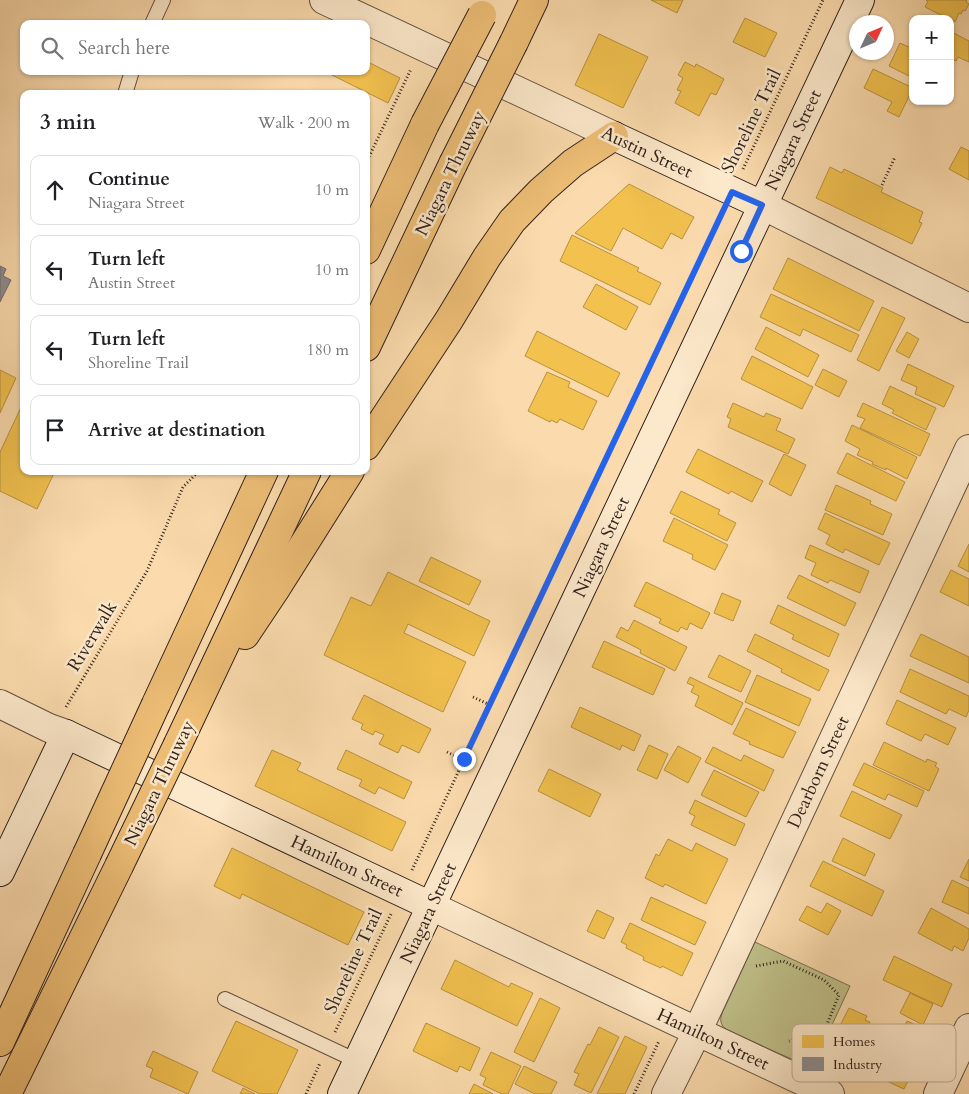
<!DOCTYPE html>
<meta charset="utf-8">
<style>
:root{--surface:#fff;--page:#f2f2f2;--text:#202124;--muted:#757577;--line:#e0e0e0}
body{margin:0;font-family:Cardo,serif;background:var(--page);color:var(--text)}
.controls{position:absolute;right:15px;top:15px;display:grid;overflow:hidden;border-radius:10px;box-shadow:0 1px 4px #0004}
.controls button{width:45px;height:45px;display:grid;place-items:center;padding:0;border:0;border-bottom:1px solid var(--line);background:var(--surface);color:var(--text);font:25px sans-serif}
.compass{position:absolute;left:849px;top:15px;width:45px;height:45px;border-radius:50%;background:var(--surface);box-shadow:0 1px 4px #0004;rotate:46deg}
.stop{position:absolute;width:15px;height:15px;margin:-11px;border:4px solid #2563eb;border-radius:50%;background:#fff}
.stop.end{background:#2563eb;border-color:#fff;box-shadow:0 1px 5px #0008}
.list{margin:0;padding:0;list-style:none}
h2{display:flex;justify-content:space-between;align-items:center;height:65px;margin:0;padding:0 20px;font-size:21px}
h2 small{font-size:16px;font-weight:400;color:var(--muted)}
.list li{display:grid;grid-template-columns:32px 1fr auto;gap:15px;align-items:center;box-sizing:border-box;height:70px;margin:0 10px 10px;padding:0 10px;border:1px solid var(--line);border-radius:10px}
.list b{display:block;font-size:19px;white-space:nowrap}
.list p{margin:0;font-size:16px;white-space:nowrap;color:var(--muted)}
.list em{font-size:16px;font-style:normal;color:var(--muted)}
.icon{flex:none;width:28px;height:28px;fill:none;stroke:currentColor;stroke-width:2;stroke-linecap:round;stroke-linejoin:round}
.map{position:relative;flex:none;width:969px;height:1094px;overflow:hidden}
.search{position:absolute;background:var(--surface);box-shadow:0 1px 4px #0004;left:20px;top:20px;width:350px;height:55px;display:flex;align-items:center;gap:12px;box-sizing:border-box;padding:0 18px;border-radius:10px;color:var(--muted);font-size:19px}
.panel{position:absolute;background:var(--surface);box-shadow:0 1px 4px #0004;left:20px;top:90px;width:350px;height:385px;border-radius:10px}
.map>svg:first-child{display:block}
</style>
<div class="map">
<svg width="969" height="1094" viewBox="0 0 969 1094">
<rect width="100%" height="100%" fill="#fbdbad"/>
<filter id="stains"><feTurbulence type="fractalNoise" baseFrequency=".004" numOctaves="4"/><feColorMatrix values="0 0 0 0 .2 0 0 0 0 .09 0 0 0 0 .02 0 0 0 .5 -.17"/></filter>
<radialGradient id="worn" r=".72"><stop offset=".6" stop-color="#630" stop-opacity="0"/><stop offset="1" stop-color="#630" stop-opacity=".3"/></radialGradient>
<path fill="#c0c089" stroke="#787052" d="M755,942l95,44 -38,82 -84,-37c-8,-6 -9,-11 -5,-20z"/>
<g fill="#f2c14e" stroke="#b8913f">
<polygon points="651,0 683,0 677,13"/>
<polygon points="926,0 967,0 966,2 969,4 965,11 963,10 961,14 959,13 955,22 925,7 928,1"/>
<polygon points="745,18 777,33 765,57 733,42"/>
<polygon points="950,31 969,41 969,62 958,57 956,61 950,58"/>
<polygon points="599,34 648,57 623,108 575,85"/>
<polygon points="900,43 913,49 913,78 889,66"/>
<polygon points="366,61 400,78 388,103 324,71 366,71"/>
<polygon points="685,62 695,67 696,64 724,79 716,95 711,93 699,116 675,103 681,91 677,90 683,78 678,75"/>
<polygon points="873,69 913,88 899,117 887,111 892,102 864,88"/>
<polygon points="961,147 969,151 969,180 949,169"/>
<polygon points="830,167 842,173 844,169 883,188 881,192 923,212 919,222 922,223 912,244 816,198"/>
<polygon points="629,184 694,217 682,239 671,233 662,249 623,228 611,251 575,233"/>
<polygon points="572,235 639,268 637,271 661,283 650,305 560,261"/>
<polygon points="788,258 874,301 859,331 773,289"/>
<polygon points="596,284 638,307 626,330 583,307"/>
<polygon points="771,294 859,335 851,352 803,329 800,336 760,317"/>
<polygon points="882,307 905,318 879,371 857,360"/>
<polygon points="766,327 819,355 808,377 755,349"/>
<polygon points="537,331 620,373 608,397 525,356"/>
<polygon points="907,332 919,339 909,358 896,351"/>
<polygon points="752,356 813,387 802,409 741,379"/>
<polygon points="908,364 954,386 944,407 915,394 917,387 901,380"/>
<polygon points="823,369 847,381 839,397 815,385"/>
<polygon points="0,370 16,378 0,413"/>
<polygon points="547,372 570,382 568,387 597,401 583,430 560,419 557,423 551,420 550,422 528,411"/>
<polygon points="890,386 936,408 926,430 892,413 894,410 882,404"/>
<polygon points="24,401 24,471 55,471 37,509 0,491 0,452"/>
<polygon points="733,403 764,417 766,413 781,419 776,430 795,439 788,454 728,427 731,419 727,417"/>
<polygon points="863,403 930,434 920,456 860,428 865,419 857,416"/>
<polygon points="852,425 917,457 907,479 886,468 886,470 872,464 873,462 857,455 860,449 845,441"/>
<polygon points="698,449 763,481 752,502 731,491 729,494 686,472"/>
<polygon points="847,453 905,482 896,501 837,473"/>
<polygon points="784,454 806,465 791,496 769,484"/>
<polygon points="836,485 871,501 870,504 892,514 883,535 825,510"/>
<polygon points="681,491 720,510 718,514 736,523 727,541 670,513"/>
<polygon points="825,513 890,543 879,565 845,549 843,553 826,544 830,535 818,529"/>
<polygon points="674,518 728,545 715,570 692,559 693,555 663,541"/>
<polygon points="969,544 969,572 958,566"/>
<polygon points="810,545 869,571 860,593 830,580 828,583 811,575 816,563 805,558"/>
<polygon points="431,557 481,581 469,605 419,581"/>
<polygon points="951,570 969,579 969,606 940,592"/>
<polygon points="388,572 490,621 474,656 408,624 404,633 466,662 443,712 324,655 351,597 371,606"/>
<polygon points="799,575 856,603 845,626 787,598"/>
<polygon points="646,582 710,613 702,629 690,623 687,630 681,627 678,632 659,623 661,619 634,606"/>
<polygon points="722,593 741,601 733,621 714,613"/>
<polygon points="778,605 839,634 829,657 792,639 794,635 770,623"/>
<polygon points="634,620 687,647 675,671 640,653 641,650 616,637 621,627 628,631"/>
<polygon points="755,634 829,670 819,691 781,672 782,669 747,651"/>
<polygon points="921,634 969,657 969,683 910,656"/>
<polygon points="604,641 665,669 653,695 592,667"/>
<polygon points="719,655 751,671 741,692 708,677"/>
<polygon points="910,669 969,696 969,710 966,717 949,709 946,714 900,692"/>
<polygon points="757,675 811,699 799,726 745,702"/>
<polygon points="690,677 743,703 732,725 695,706 699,696 691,692 694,686 687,683"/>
<polygon points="364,695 431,729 419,753 402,745 398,753 379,744 384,735 375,731 373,735 361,729 363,724 352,719"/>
<polygon points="897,700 956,728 948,745 925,734 921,741 886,724"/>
<polygon points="580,707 641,735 634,751 622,745 620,750 571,727"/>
<polygon points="746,708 796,732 783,758 749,744 750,742 733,734"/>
<polygon points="884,742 926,762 927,759 937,763 935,766 939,769 929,791 873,765"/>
<polygon points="649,745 668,754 657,779 637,770"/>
<polygon points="678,746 701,758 688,783 664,770"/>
<polygon points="713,747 741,761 744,755 774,770 764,791 705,762"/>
<polygon points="272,750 301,763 297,770 406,822 392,851 255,786"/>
<polygon points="346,750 412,782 404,799 379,787 375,794 359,786 362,780 337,769"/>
<polygon points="864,763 924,791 917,807 888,794 885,800 853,785"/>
<polygon points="549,769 601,794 590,817 538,791"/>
<polygon points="714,770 759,792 746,817 701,795"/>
<polygon points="852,791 902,815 890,839 840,816"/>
<polygon points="695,800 745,824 735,846 691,825 695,816 689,813"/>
<polygon points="843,838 875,854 865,876 832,861"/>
<polygon points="668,839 692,851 696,843 728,859 706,904 665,884 663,887 645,878 656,854 659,856"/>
<polygon points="232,848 364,912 348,945 242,894 240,899 214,886"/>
<polygon points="969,859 969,881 960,877"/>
<polygon points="823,861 884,891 872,916 810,886"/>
<polygon points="952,880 969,888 969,914 942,902"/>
<polygon points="651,897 706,922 695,945 641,920"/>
<polygon points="827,903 841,911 828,935 799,920 807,906 821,913"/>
<polygon points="931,908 969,929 969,938 963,951 954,946 952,951 918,933"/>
<polygon points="597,910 614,918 604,939 587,931"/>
<polygon points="630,923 693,953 682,976 662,966 661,968 643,960 644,957 626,948 627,945 621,942"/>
<polygon points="894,956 952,984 942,1007 883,980"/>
<polygon points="455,960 509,987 511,983 533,993 517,1026 441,989"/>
<polygon points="910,993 933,1004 923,1025 900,1013"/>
<polygon points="540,998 560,1008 534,1062 514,1052"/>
<polygon points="849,1008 867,1016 865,1020 870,1022 851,1061 846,1058 845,1063 826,1053"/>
<polygon points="236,1021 298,1050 277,1094 260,1094 212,1071"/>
<polygon points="907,1021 931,1032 904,1089 880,1078 882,1074 868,1067 882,1036 896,1043"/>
<polygon points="426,1023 480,1048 470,1071 460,1066 457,1072 413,1051"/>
<polygon points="599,1027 619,1037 591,1093 574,1085 579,1074 574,1072 588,1044 590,1045"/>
<polygon points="625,1036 647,1047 625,1094 597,1094"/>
<polygon points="153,1051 198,1072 188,1094 150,1077 153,1069 146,1066"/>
<polygon points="491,1052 521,1066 508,1094 502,1094 483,1085 486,1078 480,1075"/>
<polygon points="524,1066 557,1082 551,1094 535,1094 515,1084"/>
<polygon points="474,1084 493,1094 469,1094"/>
<polygon points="243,1088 255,1094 240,1094"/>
</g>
<polygon fill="#8d8d92" stroke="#716d6f" points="0,266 6,269 3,276 11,280 0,302"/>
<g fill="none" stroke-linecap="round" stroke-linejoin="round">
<g stroke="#625040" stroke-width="16">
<g id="lane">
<polyline points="152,24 163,0"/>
<polyline points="125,94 132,71"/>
<polyline points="225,999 357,1061"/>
</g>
</g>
<g stroke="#625040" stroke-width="30">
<g id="street">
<polyline points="324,0 614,136"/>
<polyline points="762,205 969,308"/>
<polyline points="0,704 49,728 66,734"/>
<polyline points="431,906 830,1094"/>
<polyline points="666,1094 697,1032 969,449"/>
<polyline points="938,1094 969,1028"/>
</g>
</g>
<g stroke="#2f211c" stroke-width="30">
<g id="secondary">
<polyline points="614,136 762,205"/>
<polyline points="0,872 66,734 431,906"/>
<polyline points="342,1094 860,0"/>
</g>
</g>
<g stroke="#2f211c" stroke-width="30">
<g id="highway">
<polyline points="514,42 534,0"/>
<polyline points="366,250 425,124"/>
<polyline points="366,347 453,164"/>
<polyline points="366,446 449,320 487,257 512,221 541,191 573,163 614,136"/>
<polyline points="245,635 275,590 350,471"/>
<polyline points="156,704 264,471"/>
<polyline points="178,744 307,471"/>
<polyline points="0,1042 87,854"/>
<polyline points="7,1094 119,866"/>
</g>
</g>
<g stroke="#2f211c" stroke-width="3" stroke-dasharray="1 2.5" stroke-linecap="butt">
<polyline points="366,163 411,69"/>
<polyline points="743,169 823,0"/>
<polyline points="882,185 895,157"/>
<polyline points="473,697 490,705"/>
<polyline points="66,707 147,571 183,487 199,471"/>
<polyline points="447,752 459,758"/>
<polyline points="412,870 722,213"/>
<polyline points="756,966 783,961 824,980 839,995 825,1029 789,1041"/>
<polyline points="335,1032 391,914"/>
<polyline points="306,1094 320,1063"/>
<polyline points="634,1094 659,1041"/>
</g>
<use href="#lane" stroke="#fce8ca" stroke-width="14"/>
<use href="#street" stroke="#fce8ca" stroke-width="28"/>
<use href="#secondary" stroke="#fce8ca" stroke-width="28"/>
<use href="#highway" stroke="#eebe76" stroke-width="28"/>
<g stroke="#2f211c" stroke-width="30" stroke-linecap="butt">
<g id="highway-bridge">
<polyline points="425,124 482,15"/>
<polyline points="453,164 514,42"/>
<polyline points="87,854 156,704"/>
<polyline points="119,866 178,744"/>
</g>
</g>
<use href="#highway-bridge" stroke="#eebe76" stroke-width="28"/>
</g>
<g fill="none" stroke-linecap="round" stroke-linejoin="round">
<polyline stroke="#2563eb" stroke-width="6" points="464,759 732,192 762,205 741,251"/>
</g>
<g text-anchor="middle" stroke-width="5" stroke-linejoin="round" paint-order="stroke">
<g font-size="18" fill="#2f211c" stroke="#fce8ca">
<text transform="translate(751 121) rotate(-64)" y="6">Shoreline Trail</text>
<text transform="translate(793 140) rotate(-65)" y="6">Niagara Street</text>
<text transform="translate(647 152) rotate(25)" y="6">Austin Street</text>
<text transform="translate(450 173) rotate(-64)" y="6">Niagara Thruway</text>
<text transform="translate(601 547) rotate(-65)" y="6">Niagara Street</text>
<text transform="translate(92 636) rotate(-59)" y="6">Riverwalk</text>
<text transform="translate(818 772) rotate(-65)" y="6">Dearborn Street</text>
<text transform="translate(159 783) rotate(-64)" y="6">Niagara Thruway</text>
<text transform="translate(347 866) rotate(25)" y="6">Hamilton Street</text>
<text transform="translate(428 913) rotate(-65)" y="6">Niagara Street</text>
<text transform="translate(353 961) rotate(-65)" y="6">Shoreline Trail</text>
<text transform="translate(713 1039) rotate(25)" y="6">Hamilton Street</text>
</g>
</g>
<rect x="792" y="1024" width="164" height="58" rx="8" fill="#fce8ca" stroke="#beac96" stroke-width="1"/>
<rect x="802" y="1035" width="22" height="13" fill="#f2c14e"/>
<rect x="802" y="1057" width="22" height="14" fill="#8d8d92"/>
<g font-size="14" fill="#2f211c">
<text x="833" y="1046">Homes</text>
<text x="833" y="1069">Industry</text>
</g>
<rect width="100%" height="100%" filter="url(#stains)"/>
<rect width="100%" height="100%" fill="url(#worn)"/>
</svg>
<div class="controls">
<button>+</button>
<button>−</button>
</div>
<svg class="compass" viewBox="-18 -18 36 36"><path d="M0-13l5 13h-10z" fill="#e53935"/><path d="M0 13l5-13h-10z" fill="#757577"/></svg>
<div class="stop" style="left:741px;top:251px"></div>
<div class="stop end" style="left:464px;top:759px"></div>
<div class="search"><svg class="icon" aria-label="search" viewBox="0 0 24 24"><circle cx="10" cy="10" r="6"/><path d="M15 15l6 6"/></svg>Search here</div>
<section class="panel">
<h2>3 min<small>Walk · 200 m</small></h2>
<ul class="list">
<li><svg class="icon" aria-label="ahead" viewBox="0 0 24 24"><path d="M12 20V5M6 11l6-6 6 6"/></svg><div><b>Continue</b><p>Niagara Street</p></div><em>10 m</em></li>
<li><svg class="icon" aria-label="left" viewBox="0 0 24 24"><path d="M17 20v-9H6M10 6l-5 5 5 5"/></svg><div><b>Turn left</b><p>Austin Street</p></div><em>10 m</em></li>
<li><svg class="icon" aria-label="left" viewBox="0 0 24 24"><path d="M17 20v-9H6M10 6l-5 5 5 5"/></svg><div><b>Turn left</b><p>Shoreline Trail</p></div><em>180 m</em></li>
<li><svg class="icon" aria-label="arrive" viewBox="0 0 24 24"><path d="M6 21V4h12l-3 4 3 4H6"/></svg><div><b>Arrive at destination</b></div></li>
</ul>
</section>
</div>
